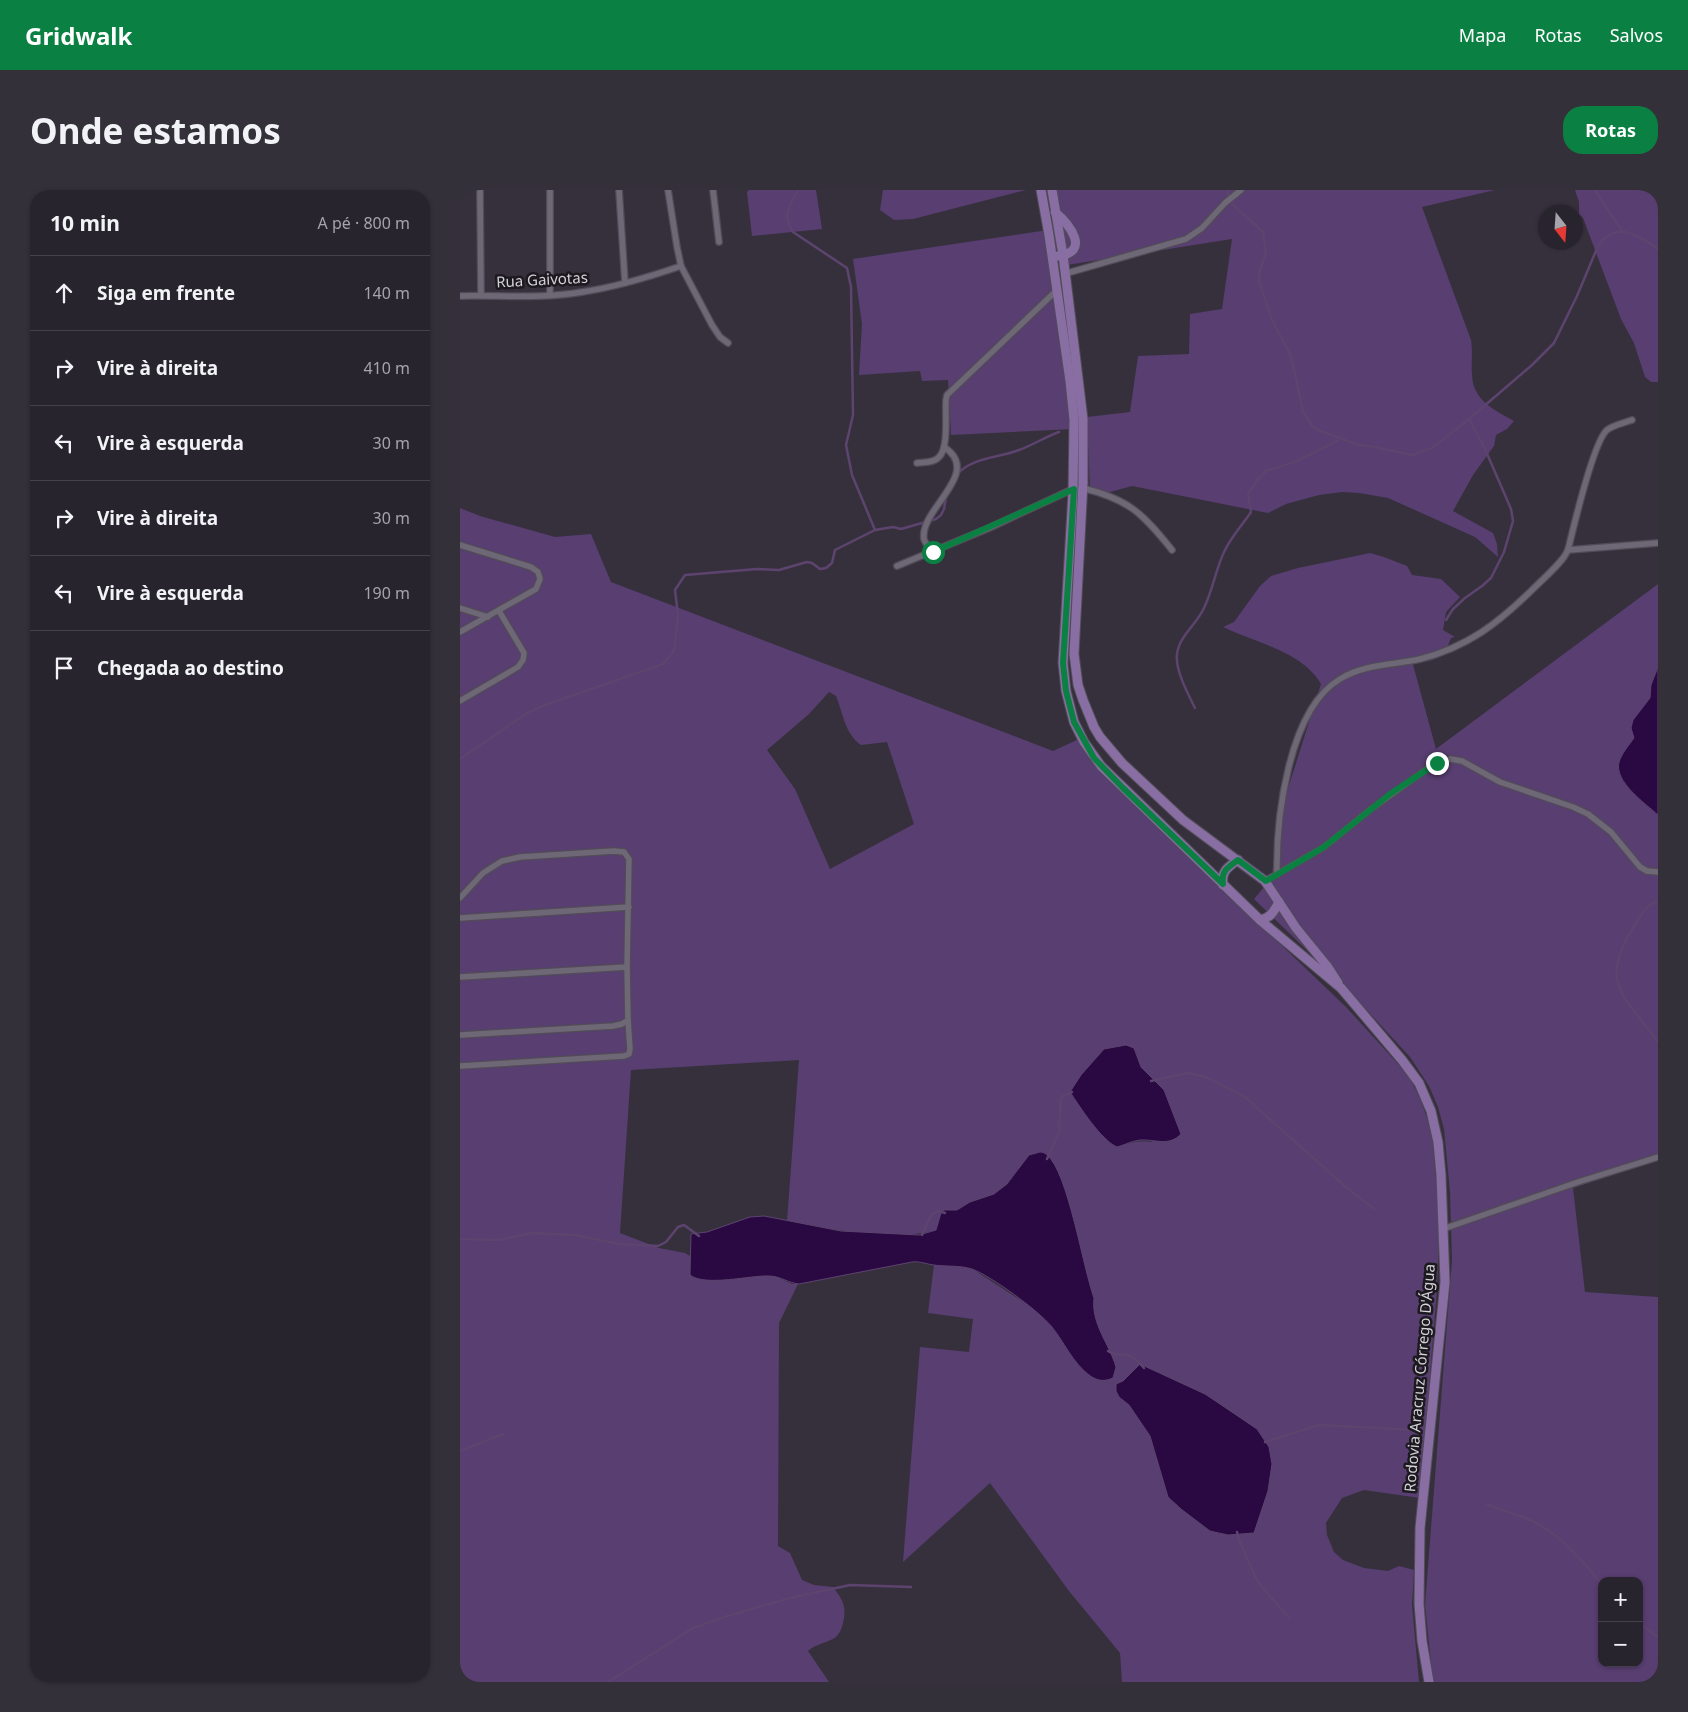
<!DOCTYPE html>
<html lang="pt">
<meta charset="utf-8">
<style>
:root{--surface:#28242e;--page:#34303a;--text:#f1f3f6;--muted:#a5a4aa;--line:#44414a;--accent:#0b8043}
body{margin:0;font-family:"Noto Sans",sans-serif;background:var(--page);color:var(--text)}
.controls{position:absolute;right:15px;bottom:15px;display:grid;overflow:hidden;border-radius:10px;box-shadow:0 1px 4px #0004}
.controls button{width:45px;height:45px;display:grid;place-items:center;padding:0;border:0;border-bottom:1px solid var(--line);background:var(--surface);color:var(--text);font:25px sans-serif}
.compass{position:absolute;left:1078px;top:15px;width:45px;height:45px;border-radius:50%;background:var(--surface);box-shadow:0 1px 4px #0004;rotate:163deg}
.stop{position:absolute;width:15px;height:15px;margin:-11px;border:4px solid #0b8043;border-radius:50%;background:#fff}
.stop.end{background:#0b8043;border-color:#fff;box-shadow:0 1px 5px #0008}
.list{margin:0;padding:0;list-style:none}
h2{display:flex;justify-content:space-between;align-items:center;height:65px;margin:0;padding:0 20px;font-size:21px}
h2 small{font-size:16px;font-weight:400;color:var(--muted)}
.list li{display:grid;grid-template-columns:32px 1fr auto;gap:15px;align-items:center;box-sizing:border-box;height:75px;padding:0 20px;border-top:1px solid var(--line)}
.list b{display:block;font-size:19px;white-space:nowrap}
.list em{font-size:16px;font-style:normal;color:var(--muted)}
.icon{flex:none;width:28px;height:28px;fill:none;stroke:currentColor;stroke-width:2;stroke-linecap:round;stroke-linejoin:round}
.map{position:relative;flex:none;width:1198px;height:1492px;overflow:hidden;border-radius:20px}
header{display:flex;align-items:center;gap:30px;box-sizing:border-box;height:70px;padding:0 25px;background:var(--accent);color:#fff}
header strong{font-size:24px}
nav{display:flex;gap:28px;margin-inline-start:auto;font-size:18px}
.intro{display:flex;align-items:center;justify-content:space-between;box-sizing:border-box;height:120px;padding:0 30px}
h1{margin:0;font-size:35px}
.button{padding:12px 22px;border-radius:20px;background:var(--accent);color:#fff;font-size:18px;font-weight:700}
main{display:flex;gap:30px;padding:0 30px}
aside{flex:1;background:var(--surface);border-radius:20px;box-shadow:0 1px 4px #0004}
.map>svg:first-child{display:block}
</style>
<header>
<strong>Gridwalk</strong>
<nav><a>Mapa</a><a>Rotas</a><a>Salvos</a></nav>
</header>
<div class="intro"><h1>Onde estamos</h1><a class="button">Rotas</a></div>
<main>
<aside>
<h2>10 min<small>A pé · 800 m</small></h2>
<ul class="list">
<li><svg class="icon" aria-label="ahead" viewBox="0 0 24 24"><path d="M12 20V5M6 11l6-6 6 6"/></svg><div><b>Siga em frente</b></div><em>140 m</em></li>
<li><svg class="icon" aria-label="right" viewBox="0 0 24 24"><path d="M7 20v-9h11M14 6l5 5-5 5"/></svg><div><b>Vire à direita</b></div><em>410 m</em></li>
<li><svg class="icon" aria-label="left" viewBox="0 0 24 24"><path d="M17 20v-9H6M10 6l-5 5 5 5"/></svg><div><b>Vire à esquerda</b></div><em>30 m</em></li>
<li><svg class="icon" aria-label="right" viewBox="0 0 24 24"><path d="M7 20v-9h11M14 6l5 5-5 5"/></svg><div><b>Vire à direita</b></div><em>30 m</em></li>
<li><svg class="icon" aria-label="left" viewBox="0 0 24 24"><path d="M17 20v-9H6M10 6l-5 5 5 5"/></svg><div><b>Vire à esquerda</b></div><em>190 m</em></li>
<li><svg class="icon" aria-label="arrive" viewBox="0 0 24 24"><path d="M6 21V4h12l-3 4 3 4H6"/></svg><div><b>Chegada ao destino</b></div></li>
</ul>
</aside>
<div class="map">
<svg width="1198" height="1492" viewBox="0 0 1198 1492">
<rect width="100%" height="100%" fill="#36303d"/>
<g fill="#583e71" fill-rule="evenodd">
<polygon points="289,0 356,0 362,39 292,46 287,2"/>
<polygon points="423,0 566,0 453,29 434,30 420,20"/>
<path d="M596,0h439l-73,17 49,133c2,13 0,23 1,35 1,26 23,35 42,46l-7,8 -11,6 -2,11 -21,29 -20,36 40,22 4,11 1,13 -23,-20 -87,-39 -29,-5 -17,-1 -23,3 -33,9 -18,9 -136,-27 -29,8 -13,-3 -3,-74 43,-5 8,-56 51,-2 1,-40 32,-5 10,-70 -165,26z"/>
<polygon points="1115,0 1198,0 1198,192 1191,192 1185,187 1174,153 1161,129 1123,28 1119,24 1119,12"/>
<polygon points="588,40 614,239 491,245 488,190 462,191 460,181 399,185 402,134 393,69"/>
<path d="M0,318l20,8 75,21 36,-3 20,48 442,169 26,-12 194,198 73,70 53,58 13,17 9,19 7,20 5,22 5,61 1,36 -2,49 -17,209 -56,-8 -22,8 -16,25 1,12 7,17 9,8 21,8 24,3 11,-5 15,4 -2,35 7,77h-297l-2,-29 -51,-62 -79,-108 -87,79 17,-215 49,5 4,-33 -45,-6 6,-48h23l17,5 62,40 16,17 35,47 26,4 3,-11c-8,-23 -25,-44 -22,-69 -16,-45 -21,-93 -42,-137l-34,8 -11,15 -13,10 -23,8 -15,9 -12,-1 -3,3 -5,17c-43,12 -105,-1 -149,-9l12,-161 -168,10 -11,163 39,15 26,5 5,3v12l4,10 22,2 52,-5 9,2 15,7h6l-19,39 -1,223 12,7 12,27 12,5 19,2c10,13 14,20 10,36 -1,5 -3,10 -7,14 -8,6 -19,6 -28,14l21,31h-369zM369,502l7,4c7,17 9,38 25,49l26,-3 27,82 -84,45 -35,-80 -28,-39 42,-36zM666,855l10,7 5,15 26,31 3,8 -18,36c-18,-3 -25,5 -41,2l-26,-30 -4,-39 23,-26zM663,1191l146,97c-3,29 -13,37 -32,57l-16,-1 -11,-3 -29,-22 -13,-12 -18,-61 -21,-31 -10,-8 -3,-13z"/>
<path d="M910,363l14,4 23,9 5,9 29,4 19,18 -14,15 -3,18 12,7 -4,1c-2,5 -4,11 -8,15 -6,8 -22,11 -31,8l24,88 222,-165v83l-7,18 -1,13 -17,22 1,18 -15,25 10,26 29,26v345l-85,28 12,104 73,5v385h-225l-8,-77 27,-345 -2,-68 -6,-63 -6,-22 -9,-21 -19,-29 -59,-64 -97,-94 15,-18 3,-7 7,-57 42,-133c-18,-32 -67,-42 -98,-57l11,-5 26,-36 11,-10 27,-8zM1142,1391h37v82h-37z"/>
</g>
<g fill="#2a0842" stroke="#5d446f">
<path d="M1198,477v148c-13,-12 -44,-33 -39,-53 3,-9 10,-17 15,-24l-3,-10 2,-8 17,-22 1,-13z"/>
<path d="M666,855l8,3 7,19 23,23 17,44c-12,13 -26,5 -41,6 -9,1 -15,5 -23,7 -16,-7 -37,-40 -47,-55l11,-17 23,-26z"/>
<path d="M580,962c3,0 5,1 7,3 21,17 36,113 47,143 -3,26 15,45 22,69l-3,11c-9,4 -16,3 -24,-3 -16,-12 -25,-33 -37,-48 -14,-17 -61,-51 -80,-58 -13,-4 -25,-2 -38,-4 -8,-1 -14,-4 -22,-3l-113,22c-11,-1 -19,-8 -30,-8 -18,-1 -64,11 -79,-1l1,-41 16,-2 43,-15 14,-1 77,15 78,4 17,-5 5,-17 3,-3h13l13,-8 24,-8 13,-10 22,-29z"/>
<polygon points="680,1174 745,1204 757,1212 797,1239 809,1257 812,1274 808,1301 794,1343 768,1345 750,1341 721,1319 708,1307 690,1246 669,1215 659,1207 656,1201 656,1194 663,1191"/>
</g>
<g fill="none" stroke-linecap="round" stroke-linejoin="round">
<g stroke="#5d446f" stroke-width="2.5">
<path d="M338,0c-9,16 -16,25 -5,42l54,36 4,19 2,128 -7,30 6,30 23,55"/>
<path d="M767,0l1,5 5,10 30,27 3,20 -6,18 -1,9 1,5 12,36 19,36 12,55 9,15 6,4 41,15 16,2 37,8 20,-7 37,-29 63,-54 22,-22 23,-47 21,-50c18,-26 40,-11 60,3"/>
<polyline points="1135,0 1163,42"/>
<path d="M497,284c16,-17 42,-16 62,-24 14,-5 26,-13 40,-18"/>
<polyline points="986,430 993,419 1005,408 1022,396 1031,388 1044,362 1053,331 1051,319 1025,259 1009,229"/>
<path d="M735,518c-7,-14 -20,-38 -18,-54 2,-18 20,-30 27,-46 9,-19 12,-40 21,-58 7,-14 18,-26 26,-38l-3,-18 9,-14 9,-9 31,-10 42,-21"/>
<polyline points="0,569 67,523 85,515 203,474 214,461 218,425 215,400 225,385 297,379 319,380 347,372 352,373 360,379 366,378 372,373 375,360 415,340 433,337 441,339 476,329 481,325 484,319 486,307"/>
<path d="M1198,711c-13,4 -18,16 -25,27 -36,57 -6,70 25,114"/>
<polyline points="691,891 728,883 746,887 785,907 886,997 914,1019"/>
<polyline points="587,969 599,942 601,907 612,902"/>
<polyline points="462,1045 471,1025 478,1021 485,1023"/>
<polyline points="0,1049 39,1050 72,1043 115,1045 159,1054 198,1056 206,1052 218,1037 224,1035 239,1046"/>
<path d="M648,1161c9,6 10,2 19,4 7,2 13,8 17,13"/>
<polyline points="805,1252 859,1235 957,1240"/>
<polyline points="0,1261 43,1244"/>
<path d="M1026,1314c15,6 30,10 44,16 30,13 51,40 72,64"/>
<polyline points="777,1342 779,1350 795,1386 803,1398 829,1428"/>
<polyline points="1179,1433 1198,1447"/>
<polyline points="148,1492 233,1438 264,1427 330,1408 390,1395 451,1397"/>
</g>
<g stroke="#514c57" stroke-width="8">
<g id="street">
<polyline points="20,0 21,105"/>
<polyline points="159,0 165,93"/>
<polyline points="208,0 217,57 221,76 252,135 260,147 268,153"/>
<polyline points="253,0 259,52"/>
<polyline points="604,84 726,49 742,38 765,13 781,0"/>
<polyline points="90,105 90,0"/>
<path d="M0,106c40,-1 82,3 122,-4 34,-5 67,-15 99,-26"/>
<path d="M457,273c7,-1 17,0 22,-6 10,-9 6,-44 7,-57l1,-5 110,-105"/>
<path d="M622,298c47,11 61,26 90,62"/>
<polyline points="0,355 71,377 78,382 80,389 76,399 0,442"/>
<polyline points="1108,360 1198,353"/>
<path d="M473,362c-3,-4 -8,-8 -9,-13 -5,-30 60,-66 20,-92"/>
<polyline points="437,376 529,338 613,299"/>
<polyline points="0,418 28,427"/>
<polyline points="0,511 58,477 63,470 64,463 39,421"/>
<path d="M817,685c-1,-56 11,-165 63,-196 24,-15 54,-14 80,-20 48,-12 78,-36 112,-69 11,-11 23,-21 32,-33l4,-7c5,-21 26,-109 39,-120 6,-5 17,-7 25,-10"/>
<polyline points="805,691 864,657 911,619 971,576 990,569 1002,571 1040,592 1113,617 1128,624 1151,642 1180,677 1187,681 1198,682"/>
<polyline points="0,708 23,683 42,671 60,667 154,661 164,662 169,669 167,777"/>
<polyline points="0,728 169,717"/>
<polyline points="0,787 167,777 168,830 162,834 153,836 0,845"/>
<polyline points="0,876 164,866 169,864 170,859 168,830"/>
<polyline points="983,1039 1118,992 1198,967"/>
</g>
</g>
<g stroke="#514c57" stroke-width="11">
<g id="primary">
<polyline points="581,0 589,45 610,191 614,230 613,302 603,473 606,501 614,532 624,552 641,576 800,730 881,798 942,870 959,893 971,921 978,952 981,985 985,1092 960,1338 959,1414 962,1451 969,1492"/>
<polyline points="592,0 603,65 623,229 623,293 614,464 618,495 623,510 634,537 640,547 662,573 723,630 805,691 836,738 867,776 878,793"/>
<path d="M595,22c15,13 36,40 3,44"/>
<path d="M763,695c-2,-14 5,-18 15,-25"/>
<path d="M800,730c11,-2 14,-9 19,-18"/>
</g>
</g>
<use href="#street" stroke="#6e6776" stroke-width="5.5"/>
<use href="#primary" stroke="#886ea2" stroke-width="9"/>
</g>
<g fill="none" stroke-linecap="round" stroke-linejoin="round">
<path stroke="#0b8043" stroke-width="6" d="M473,362l141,-63 -11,174 3,28 8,31 20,36 29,30 100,96c-2,-13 5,-17 15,-24l28,21 58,-34 66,-53 47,-31"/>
</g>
<g text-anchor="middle" stroke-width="5" stroke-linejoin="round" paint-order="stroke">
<g font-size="15" fill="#d5d1d9" stroke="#1c191f">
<text transform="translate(82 90) rotate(-3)" y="5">Rua Gaivotas</text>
<text transform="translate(960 1188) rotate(-85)" y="5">Rodovia Aracruz Córrego D'Água</text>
</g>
</g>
</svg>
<div class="controls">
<button>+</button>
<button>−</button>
</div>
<svg class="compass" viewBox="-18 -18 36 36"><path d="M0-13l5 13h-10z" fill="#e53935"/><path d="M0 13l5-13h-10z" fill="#a5a4aa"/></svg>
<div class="stop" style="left:473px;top:362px"></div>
<div class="stop end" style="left:977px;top:573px"></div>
</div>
</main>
